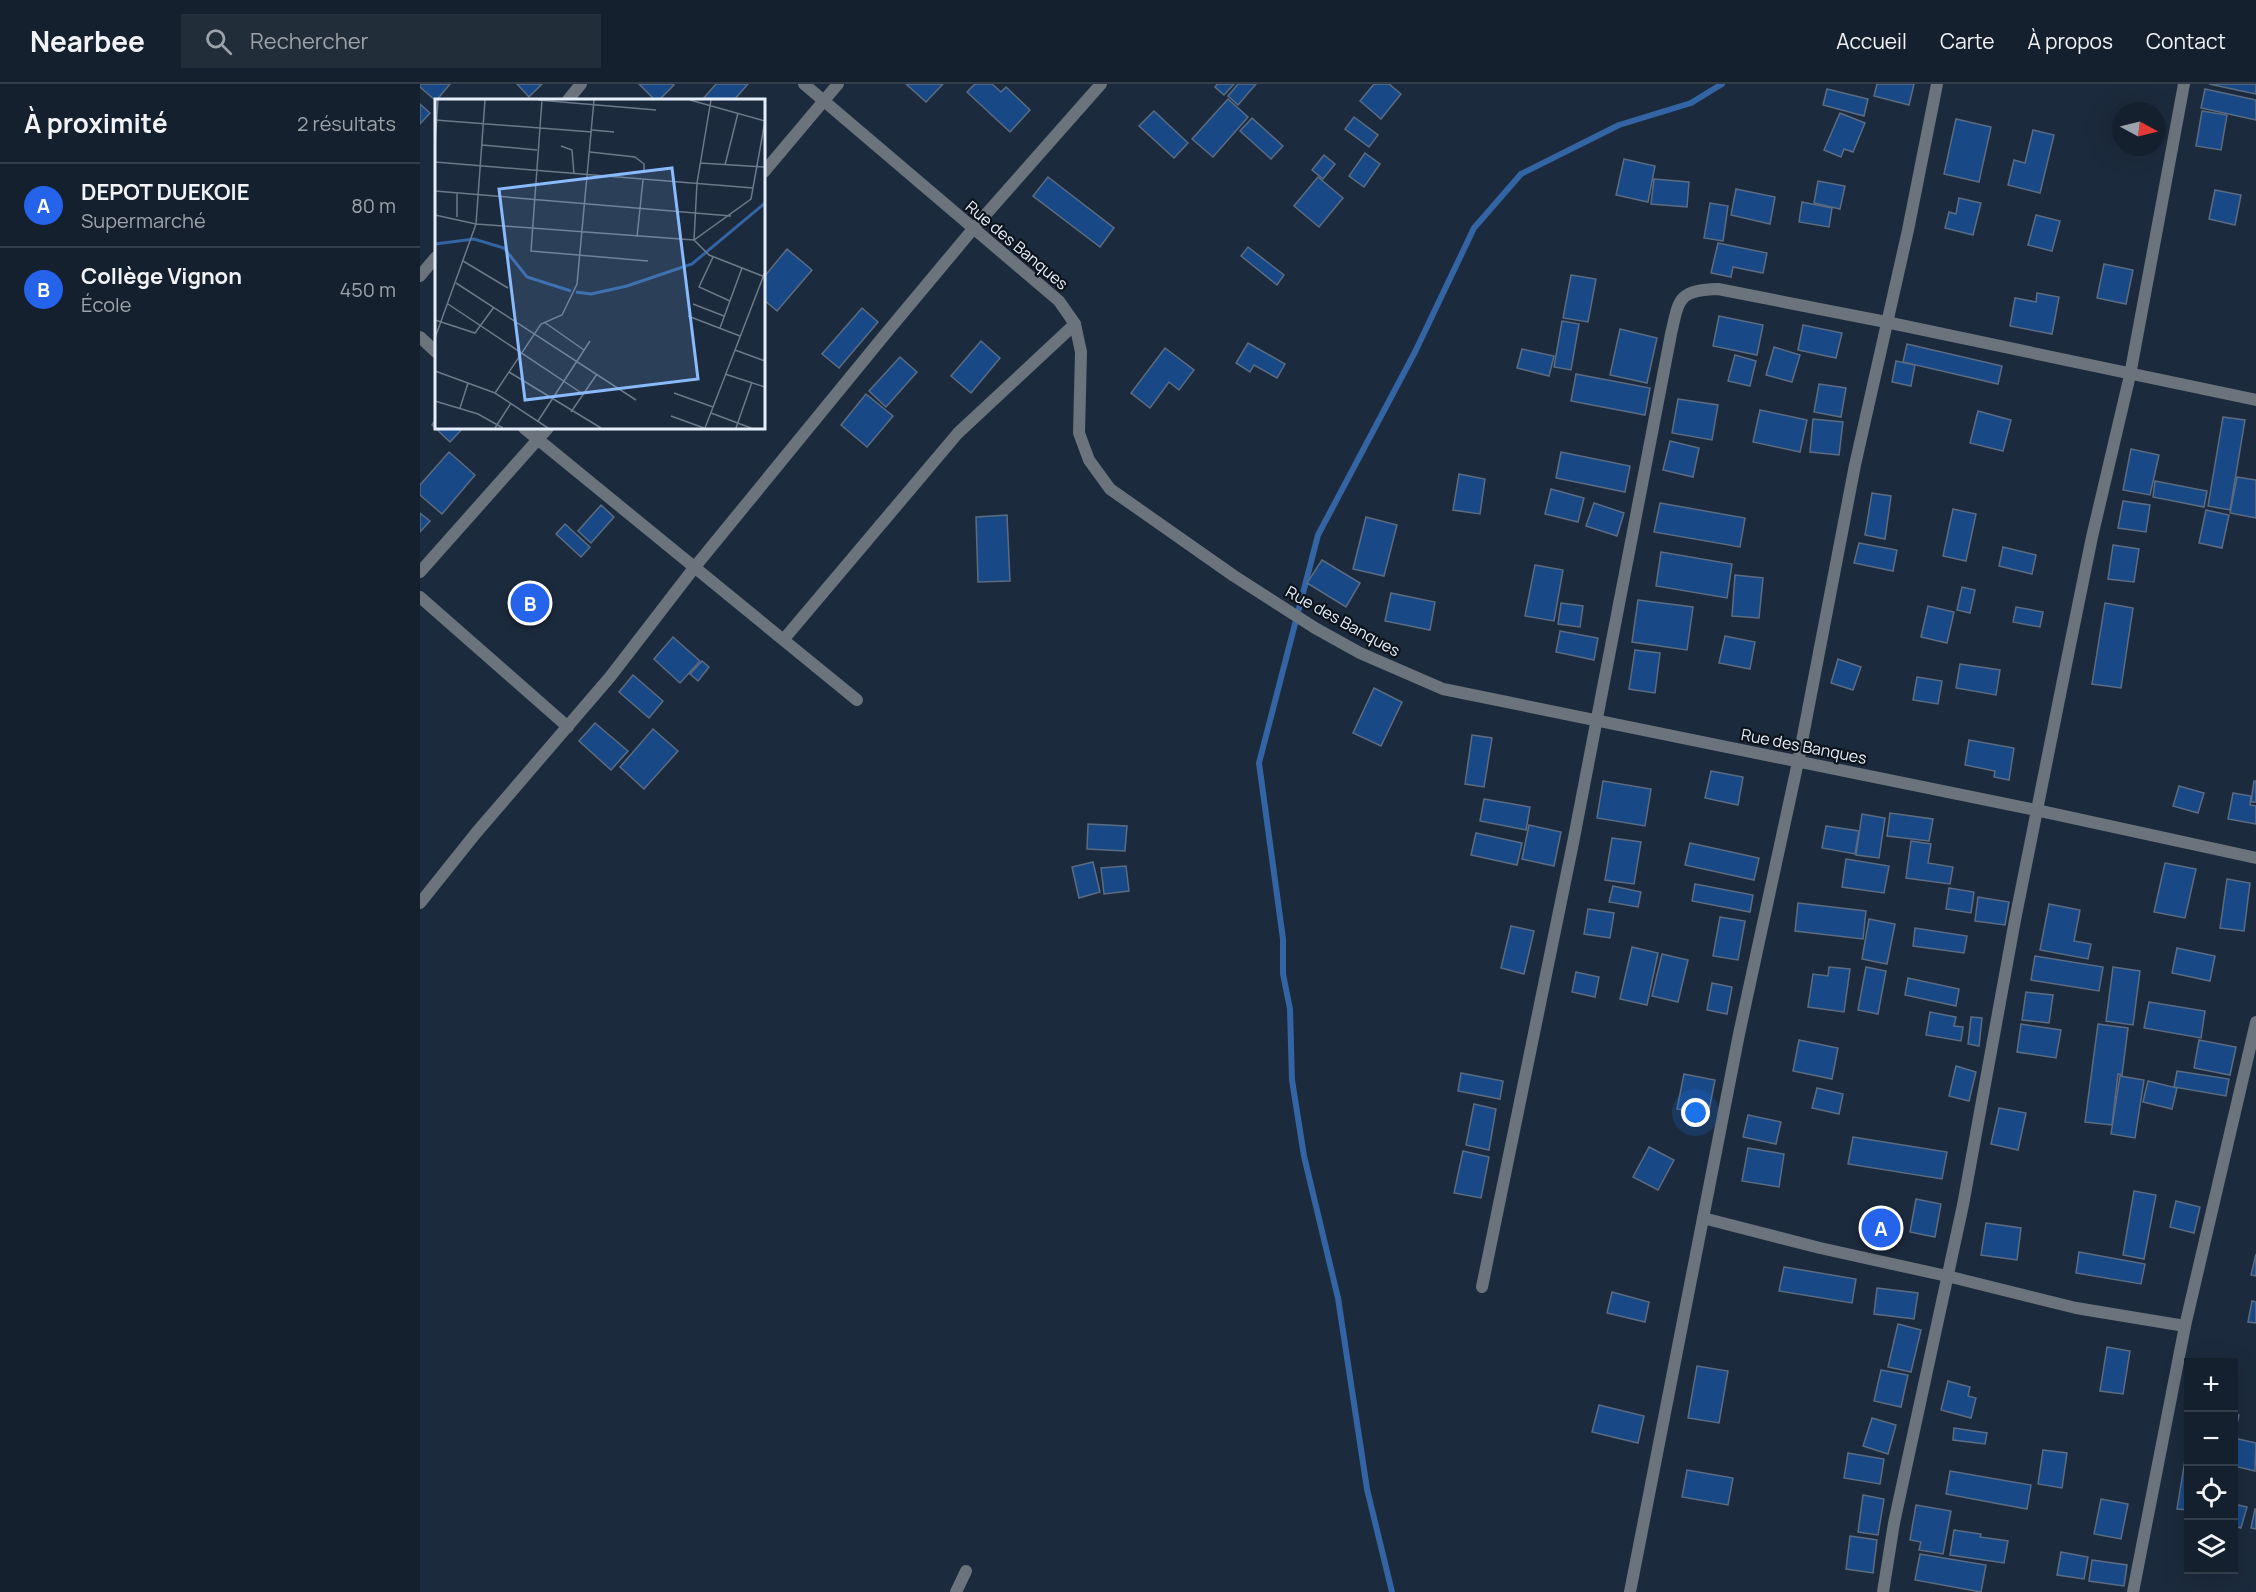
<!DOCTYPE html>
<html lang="fr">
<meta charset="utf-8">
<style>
:root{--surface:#15202e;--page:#222d3a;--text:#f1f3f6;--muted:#9da3aa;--line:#343e4a;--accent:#2563eb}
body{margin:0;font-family:Manrope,sans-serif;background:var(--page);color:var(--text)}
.controls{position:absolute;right:18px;bottom:18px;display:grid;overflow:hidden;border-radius:0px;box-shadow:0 6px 24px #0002}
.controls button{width:54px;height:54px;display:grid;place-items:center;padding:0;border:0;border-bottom:2px solid var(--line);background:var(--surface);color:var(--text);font:30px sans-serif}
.compass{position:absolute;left:1692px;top:18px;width:54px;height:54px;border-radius:50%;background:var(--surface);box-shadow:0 6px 24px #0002;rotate:97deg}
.you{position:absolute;left:1276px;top:1029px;width:21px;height:21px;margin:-15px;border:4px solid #fff;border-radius:50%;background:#1a73e8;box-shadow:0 0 0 9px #1a73e833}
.badge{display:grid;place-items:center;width:39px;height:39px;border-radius:50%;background:var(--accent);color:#fff;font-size:20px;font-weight:700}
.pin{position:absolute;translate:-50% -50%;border:3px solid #fff;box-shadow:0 2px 6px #0006}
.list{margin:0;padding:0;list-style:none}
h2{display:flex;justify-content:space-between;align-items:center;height:78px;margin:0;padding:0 24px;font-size:26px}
h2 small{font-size:20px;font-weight:400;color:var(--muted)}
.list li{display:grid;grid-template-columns:39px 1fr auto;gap:18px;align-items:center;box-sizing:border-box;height:84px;padding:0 24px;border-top:2px solid var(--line)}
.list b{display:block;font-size:22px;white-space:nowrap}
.list p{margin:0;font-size:20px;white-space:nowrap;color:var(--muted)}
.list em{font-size:20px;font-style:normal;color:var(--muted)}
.icon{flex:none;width:33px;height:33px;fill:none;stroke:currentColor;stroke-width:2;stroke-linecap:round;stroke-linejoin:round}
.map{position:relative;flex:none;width:1836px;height:1508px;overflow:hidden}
header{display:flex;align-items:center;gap:36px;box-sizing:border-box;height:84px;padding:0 30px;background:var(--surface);border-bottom:2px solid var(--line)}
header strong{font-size:28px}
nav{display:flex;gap:33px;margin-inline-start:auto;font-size:21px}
.search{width:420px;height:54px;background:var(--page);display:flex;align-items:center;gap:15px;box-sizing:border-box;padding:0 21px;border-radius:0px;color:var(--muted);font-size:22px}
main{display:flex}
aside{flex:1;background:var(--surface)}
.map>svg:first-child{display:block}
</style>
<header>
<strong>Nearbee</strong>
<div class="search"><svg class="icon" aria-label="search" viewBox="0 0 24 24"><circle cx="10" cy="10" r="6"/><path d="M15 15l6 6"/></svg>Rechercher</div>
<nav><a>Accueil</a><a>Carte</a><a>À propos</a><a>Contact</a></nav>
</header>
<main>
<aside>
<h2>À proximité<small>2 résultats</small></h2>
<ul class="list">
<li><span class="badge">A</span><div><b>DEPOT DUEKOIE</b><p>Supermarché</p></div><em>80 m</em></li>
<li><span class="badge">B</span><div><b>Collège Vignon</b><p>École</p></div><em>450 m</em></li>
</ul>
</aside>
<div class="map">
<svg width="1836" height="1508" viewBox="0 0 1836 1508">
<rect width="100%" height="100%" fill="#1c2a3d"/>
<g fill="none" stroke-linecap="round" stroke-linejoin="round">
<polyline stroke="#3364a4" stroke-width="6" points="972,1508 947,1405 918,1214 884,1072 872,996 870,925 863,890 863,855 839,679 898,451 995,268 1054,144 1101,90 1199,41 1271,19 1302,0"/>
</g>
<g fill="#184986" stroke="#5b6c82" stroke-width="1.5">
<polygon points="0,0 30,0 16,17 0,3"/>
<polygon points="97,0 122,0 109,13"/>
<polygon points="219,0 253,0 254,1 239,16 235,16"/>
<polygon points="296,0 328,0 314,16 282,16"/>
<polygon points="486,0 523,0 506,18"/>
<polygon points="555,0 572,0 581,8 586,3 610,26 590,48 547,8"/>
<polygon points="797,0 814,0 804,11 795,3"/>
<polygon points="818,0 836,0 818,21 808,12"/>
<polygon points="954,0 969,0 981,10 961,35 940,17"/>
<polygon points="1457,0 1494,0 1489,21 1454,12"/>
<polygon points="1789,0 1836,0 1836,10"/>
<polygon points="1407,5 1448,15 1444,32 1403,21"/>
<polygon points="1785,5 1836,16 1836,36 1781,24"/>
<polygon points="808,15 828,33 793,73 772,55"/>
<polygon points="0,20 10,29 0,40"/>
<polygon points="734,27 768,59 754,74 719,42"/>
<polygon points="1782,27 1807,31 1801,66 1776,62"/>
<polygon points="1420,29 1445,39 1433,68 1424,65 1421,73 1404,66"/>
<polygon points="934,33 958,51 949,63 925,45"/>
<polygon points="832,34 863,62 851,75 820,47"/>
<polygon points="1536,35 1571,43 1559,98 1524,90"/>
<polygon points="1613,46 1634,51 1620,109 1588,101 1594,76 1605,79"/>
<polygon points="945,69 960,80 944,103 929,92"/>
<polygon points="904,71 915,80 903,95 892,86"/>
<polygon points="1204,75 1235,82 1228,118 1196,111"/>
<polygon points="628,93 694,144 680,163 613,112"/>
<polygon points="898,93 923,114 899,143 874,122"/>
<polygon points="1234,95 1269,98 1267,123 1231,120"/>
<polygon points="1398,97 1425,102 1420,125 1394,119"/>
<polygon points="1316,105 1355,113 1350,140 1311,131"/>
<polygon points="1795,106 1821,111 1815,141 1789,135"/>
<polygon points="1539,114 1561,119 1553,151 1525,144 1529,128 1536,130"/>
<polygon points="1382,118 1412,124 1409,143 1379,138"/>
<polygon points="1290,119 1308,122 1303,157 1284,154"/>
<polygon points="1616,131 1640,137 1632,167 1608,161"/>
<polygon points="1298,159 1347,169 1343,189 1313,183 1311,193 1291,189"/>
<polygon points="828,163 864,191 857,201 821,172"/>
<polygon points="367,165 392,186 357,227 344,216 344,193"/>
<polygon points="1684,180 1713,186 1706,220 1677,214"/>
<polygon points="1151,191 1176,195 1168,238 1143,234"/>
<polygon points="1617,209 1639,213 1632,250 1590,242 1595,214 1616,218"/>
<polygon points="442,224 458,238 419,284 402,270"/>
<polygon points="1299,232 1343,241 1337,271 1293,262"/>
<polygon points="1142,237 1159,240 1151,286 1134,283"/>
<polygon points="1383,241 1422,249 1416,274 1378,266"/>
<polygon points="1200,245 1237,254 1227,299 1190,291"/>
<polygon points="561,257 580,274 551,309 531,292"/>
<polygon points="828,259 865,280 857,294 834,281 830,288 816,279"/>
<polygon points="1487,260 1582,282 1578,300 1483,278"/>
<polygon points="1354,263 1380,271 1372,298 1346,291"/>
<polygon points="745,264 774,286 759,306 749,298 730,324 711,309"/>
<polygon points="1102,265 1134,272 1129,292 1097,284"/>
<polygon points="1315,271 1336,277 1330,302 1308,297"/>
<polygon points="480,273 497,288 466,323 449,307"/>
<polygon points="1476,277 1495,281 1491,302 1472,298"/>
<polygon points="1156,290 1230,304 1225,331 1151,317"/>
<polygon points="1399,300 1426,304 1421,333 1394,328"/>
<polygon points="446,310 473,332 447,363 421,341"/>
<polygon points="1258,315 1298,321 1292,356 1252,349"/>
<polygon points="1340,326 1387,336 1380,368 1333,358"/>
<polygon points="1558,327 1591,336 1583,367 1550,359"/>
<polygon points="1803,333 1825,336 1810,426 1788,422"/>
<polygon points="16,335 16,344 43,344 30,358 12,341"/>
<polygon points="1393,335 1423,338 1419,371 1390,368"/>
<polygon points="1250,357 1279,364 1273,393 1243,386"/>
<polygon points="1711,365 1739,371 1730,411 1703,406"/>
<polygon points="29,368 55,391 22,430 0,411 0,401"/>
<polygon points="1141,368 1210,382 1205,408 1136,394"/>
<polygon points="1039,390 1065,395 1060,430 1033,426"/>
<polygon points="1817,393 1836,396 1836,434 1810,429"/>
<polygon points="1735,397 1787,407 1784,423 1733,413"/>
<polygon points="1131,405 1164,414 1158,438 1125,430"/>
<polygon points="1452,409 1471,412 1465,455 1445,451"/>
<polygon points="1703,417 1730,421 1726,448 1698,444"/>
<polygon points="1174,419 1204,429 1197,452 1166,442"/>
<polygon points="1240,419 1325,434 1320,463 1234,448"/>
<polygon points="181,421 194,433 171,459 158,447"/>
<polygon points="1533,425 1556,430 1546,477 1523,472"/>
<polygon points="1786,426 1809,431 1802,464 1779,459"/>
<polygon points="0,429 10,437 0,448"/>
<polygon points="587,431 590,497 558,498 556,433"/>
<polygon points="946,433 977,441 964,492 933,485"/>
<polygon points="145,440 170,463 161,473 136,450"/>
<polygon points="1439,459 1477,466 1473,487 1434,479"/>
<polygon points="1693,461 1719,465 1714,498 1688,495"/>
<polygon points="1583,463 1616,471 1612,490 1579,482"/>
<polygon points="1241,468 1312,480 1307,514 1236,502"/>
<polygon points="902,476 940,499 926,523 887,499"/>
<polygon points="1115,481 1143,486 1134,537 1105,532"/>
<polygon points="1315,491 1343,494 1339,534 1312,532"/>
<polygon points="1542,503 1555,506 1550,529 1537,526"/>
<polygon points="971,509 1015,518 1010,546 965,537"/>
<polygon points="1218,516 1273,523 1267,566 1212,558"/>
<polygon points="1141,519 1163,522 1160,543 1138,540"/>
<polygon points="1685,519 1713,524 1701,604 1672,600"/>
<polygon points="1508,522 1534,528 1527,559 1501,553"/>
<polygon points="1596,523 1623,528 1620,543 1593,538"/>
<polygon points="1140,547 1178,554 1174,576 1136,568"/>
<polygon points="1305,552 1335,558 1330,585 1299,579"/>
<polygon points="253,553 280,577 260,599 234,575"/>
<polygon points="1215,566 1240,569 1235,609 1209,605"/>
<polygon points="1418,575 1441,583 1433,606 1411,599"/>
<polygon points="282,577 289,583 278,597 270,590"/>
<polygon points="1540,580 1580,586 1576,611 1536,604"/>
<polygon points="213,591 243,617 229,634 199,608"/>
<polygon points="1497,593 1522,597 1518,620 1493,616"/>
<polygon points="954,604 982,618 961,662 933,649"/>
<polygon points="175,639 208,667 191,686 159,657"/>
<polygon points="233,645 258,667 224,705 200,683"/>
<polygon points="1052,651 1072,654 1064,703 1045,700"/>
<polygon points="1549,656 1594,664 1589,696 1574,693 1575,687 1545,681"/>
<polygon points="1291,687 1323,693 1318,721 1285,714"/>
<polygon points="1183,697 1231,705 1225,742 1177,734"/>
<polygon points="1834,697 1836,697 1836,718 1831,718"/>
<polygon points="1759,702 1784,709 1778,729 1753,722"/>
<polygon points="1813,709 1831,712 1830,721 1836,722 1836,740 1808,735"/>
<polygon points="1064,715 1110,723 1106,746 1060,737"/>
<polygon points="1470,729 1513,735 1509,757 1467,752"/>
<polygon points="1442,730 1465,734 1459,774 1436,771"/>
<polygon points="668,740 707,742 705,767 667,765"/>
<polygon points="1109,741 1141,748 1134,782 1102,775"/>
<polygon points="1406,742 1439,747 1435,770 1402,764"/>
<polygon points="1056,749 1102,759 1097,781 1051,771"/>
<polygon points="1192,754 1221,758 1214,800 1185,796"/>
<polygon points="1491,757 1511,760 1508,779 1533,783 1530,800 1486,794"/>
<polygon points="1270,759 1339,774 1334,796 1265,781"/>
<polygon points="1426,775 1469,782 1464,809 1422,803"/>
<polygon points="673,778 680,808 659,814 652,783"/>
<polygon points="1745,779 1776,785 1765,834 1734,828"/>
<polygon points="706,782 709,807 684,810 681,784"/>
<polygon points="1807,795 1830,799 1824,847 1800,844"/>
<polygon points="1275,800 1333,811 1330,828 1272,817"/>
<polygon points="1193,802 1221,808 1218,823 1189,818"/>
<polygon points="1529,804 1554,808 1551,829 1526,825"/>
<polygon points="1558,813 1589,818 1585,841 1555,837"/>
<polygon points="1378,819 1446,827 1443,855 1375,847"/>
<polygon points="1629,820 1660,826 1654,857 1671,860 1668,875 1620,866"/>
<polygon points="1168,825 1194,829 1190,854 1164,850"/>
<polygon points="1300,833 1325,837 1318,876 1293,872"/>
<polygon points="1449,835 1475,840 1467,880 1442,875"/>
<polygon points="1091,842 1114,847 1104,890 1081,884"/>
<polygon points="1495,844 1547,852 1544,869 1493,862"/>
<polygon points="1212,863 1238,869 1227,921 1200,915"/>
<polygon points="1757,864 1795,872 1790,897 1752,889"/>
<polygon points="1242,870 1268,876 1258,918 1232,912"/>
<polygon points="1615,872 1683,883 1679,907 1611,896"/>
<polygon points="1409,883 1430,885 1424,928 1388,923 1393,890 1408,892"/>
<polygon points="1446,883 1466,887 1458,930 1438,926"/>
<polygon points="1693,883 1720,887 1713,941 1686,937"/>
<polygon points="1156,888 1179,893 1175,913 1152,908"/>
<polygon points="1488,894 1539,905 1536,922 1485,911"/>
<polygon points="1292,899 1312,903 1307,930 1287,926"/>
<polygon points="1606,908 1633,911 1629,939 1602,936"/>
<polygon points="1729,918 1785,927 1781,954 1724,944"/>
<polygon points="1510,928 1536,933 1534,942 1543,943 1541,957 1506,951"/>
<polygon points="1551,933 1562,934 1559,962 1548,960"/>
<polygon points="1601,940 1641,946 1636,974 1597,968"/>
<polygon points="1678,940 1708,944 1702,991 1698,990 1692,1041 1665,1038"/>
<polygon points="1379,956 1418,964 1412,995 1373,987"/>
<polygon points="1779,956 1816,963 1810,991 1774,984"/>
<polygon points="1536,982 1556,988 1549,1017 1529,1012"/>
<polygon points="1757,987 1809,995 1806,1012 1754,1003"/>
<polygon points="1041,989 1083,997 1080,1015 1038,1007"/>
<polygon points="1264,990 1295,996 1288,1031 1257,1025"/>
<polygon points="1700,992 1724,996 1715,1054 1691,1050"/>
<polygon points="1728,997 1757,1004 1752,1025 1723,1018"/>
<polygon points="1397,1004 1423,1010 1419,1030 1392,1024"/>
<polygon points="1054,1020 1076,1025 1069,1066 1046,1061"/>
<polygon points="1579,1024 1606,1029 1598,1066 1571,1060"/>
<polygon points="1328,1031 1361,1038 1356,1060 1323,1053"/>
<polygon points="1433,1053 1527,1068 1522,1095 1428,1080"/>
<polygon points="1229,1063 1254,1076 1238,1106 1213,1093"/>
<polygon points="1328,1064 1364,1070 1359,1103 1322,1097"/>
<polygon points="1043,1067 1069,1073 1061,1114 1034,1109"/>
<polygon points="1714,1107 1736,1111 1724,1175 1703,1171"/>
<polygon points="1496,1115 1521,1120 1515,1153 1490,1148"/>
<polygon points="1756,1117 1780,1123 1774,1149 1750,1143"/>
<polygon points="1566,1139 1601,1144 1597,1176 1561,1171"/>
<polygon points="1659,1168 1725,1180 1721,1200 1656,1189"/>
<polygon points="1836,1170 1836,1192 1831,1191"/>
<polygon points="1364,1183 1436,1195 1432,1219 1359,1207"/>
<polygon points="1457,1204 1498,1209 1494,1235 1454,1230"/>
<polygon points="1192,1208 1229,1218 1225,1238 1187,1229"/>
<polygon points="1832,1217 1836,1218 1836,1239 1828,1238"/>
<polygon points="1478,1240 1501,1246 1491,1288 1468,1283"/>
<polygon points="1687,1263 1710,1267 1703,1310 1680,1307"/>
<polygon points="1277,1282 1308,1287 1299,1339 1268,1334"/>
<polygon points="1461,1286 1488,1291 1481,1323 1454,1317"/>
<polygon points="1528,1297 1550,1303 1548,1312 1556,1314 1551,1334 1521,1326"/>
<polygon points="1179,1321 1224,1332 1218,1359 1172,1348"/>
<polygon points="1814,1330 1819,1331 1815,1349 1814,1349"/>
<polygon points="1452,1334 1476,1341 1468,1370 1443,1362"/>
<polygon points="1534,1344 1567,1349 1565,1360 1533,1356"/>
<polygon points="1814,1354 1836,1359 1835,1387 1814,1382"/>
<polygon points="1768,1358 1768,1426 1757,1425"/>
<polygon points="1623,1366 1647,1369 1642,1404 1618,1400"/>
<polygon points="1428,1369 1464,1375 1460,1400 1424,1394"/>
<polygon points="1267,1386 1313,1394 1308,1421 1262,1413"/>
<polygon points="1530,1387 1611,1401 1607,1425 1526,1410"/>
<polygon points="1443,1411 1464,1415 1458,1451 1438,1448"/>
<polygon points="1681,1415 1708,1420 1701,1455 1674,1450"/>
<polygon points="1814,1420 1827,1423 1821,1444 1814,1442"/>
<polygon points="1496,1421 1531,1427 1523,1470 1499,1466 1501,1458 1490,1456"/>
<polygon points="1835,1425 1836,1425 1836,1445 1831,1444"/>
<polygon points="1534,1446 1561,1450 1560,1453 1588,1457 1584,1479 1530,1471"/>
<polygon points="1430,1452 1457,1456 1453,1489 1426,1485"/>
<polygon points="1641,1468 1668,1473 1664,1495 1637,1491"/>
<polygon points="1500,1470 1566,1481 1561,1508 1495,1496"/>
<polygon points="1672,1476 1707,1481 1704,1502 1669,1497"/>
</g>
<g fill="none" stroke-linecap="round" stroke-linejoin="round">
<g stroke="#6b737d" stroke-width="12">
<polyline points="384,0 639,217 655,240 661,268 659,349 669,376 690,405 814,492 895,544 940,569 1023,605 1616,726 1836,774"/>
<polyline points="148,16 161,0"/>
<polyline points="344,88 418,0"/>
<polyline points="0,192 16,173"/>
<polyline points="0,253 16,268"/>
<polyline points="104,344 437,616"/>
<polyline points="0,488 128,344"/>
<polyline points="0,513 148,643"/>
<polyline points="364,555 538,349 655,240"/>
<polyline points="0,819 56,749 190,593 274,484 467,248 553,145 681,0"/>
<polyline points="1283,1134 1400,1164 1527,1192 1656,1224 1765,1242"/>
<path d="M1062,1203l91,-444 98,-509c8,-35 7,-44 47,-45l168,33 370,78"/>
<polyline points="536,1508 546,1487"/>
<polyline points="1210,1508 1319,950 1378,678 1435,381 1488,146 1517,0"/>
<polyline points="1463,1508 1474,1439 1543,1121 1595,836 1649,566 1672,453 1710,291 1764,0"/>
<polyline points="1713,1508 1765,1242 1836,938"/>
</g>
</g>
<g text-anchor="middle" stroke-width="4.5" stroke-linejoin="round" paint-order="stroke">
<g font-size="16" fill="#e5effc" stroke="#0c131b">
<text transform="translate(597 161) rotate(40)" y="6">Rue des Banques</text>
<text transform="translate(923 537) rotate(29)" y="6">Rue des Banques</text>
<text transform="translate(1384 662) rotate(11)" y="6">Rue des Banques</text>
</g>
</g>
<g transform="translate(15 15)">
<rect width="330" height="330" fill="#1c2a3d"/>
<path fill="none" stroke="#3364a4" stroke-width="3" d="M0,145l39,-5 30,9 23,29 44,14M141,193l15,2 36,-8 65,-22 73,-61"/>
<path fill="none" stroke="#6c7989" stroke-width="1.5" d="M103,1l118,10M107,1l-11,151 117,10M255,1l75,21M276,1l-14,83 -3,57 15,15 56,22M0,21l157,12M157,31l22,2M47,46l55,5M0,47l3,-46M126,47l11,4 2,24M155,53l45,5 9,7v6M0,63l318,26M265,64l65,4M290,66l13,-52M0,92l296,25M0,116l41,9 218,16 57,-41 14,-78M22,118v-24M202,138l6,-57M278,158l-14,30 31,14M28,162l45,27M21,184l180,117M13,205l135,90M258,205l31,12M253,217l52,20M0,221l40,13 19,-26M109,223l40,28M285,229l22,-60M0,239l41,-114 9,-124M300,251l30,11M0,272l60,22 53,35M74,273l92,56M290,275l40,13M60,294l46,-69 21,-9 15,-31 17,-184M239,294l39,14M0,302l43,13 25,14M25,309l8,-25M136,313l26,-38M276,314l40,15M236,317l33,12M103,322l52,-80M60,329l16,-25M270,329l60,-156M301,329l16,-46"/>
<path fill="#89bafc" fill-opacity="0.15" stroke="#89bafc" stroke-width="3" d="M237,69l26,211 -173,21 -26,-211z"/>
<rect width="330" height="330" fill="none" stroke="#e5effc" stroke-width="3"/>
</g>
</svg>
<div class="controls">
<button>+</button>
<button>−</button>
<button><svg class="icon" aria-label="locate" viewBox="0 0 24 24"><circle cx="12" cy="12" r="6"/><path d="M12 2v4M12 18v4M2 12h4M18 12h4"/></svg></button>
<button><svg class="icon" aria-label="layers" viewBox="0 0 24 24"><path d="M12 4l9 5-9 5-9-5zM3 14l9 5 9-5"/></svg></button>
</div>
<svg class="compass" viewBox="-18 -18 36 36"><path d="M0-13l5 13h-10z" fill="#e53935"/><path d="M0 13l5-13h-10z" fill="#9da3aa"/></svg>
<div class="you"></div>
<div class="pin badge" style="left:1461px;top:1144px">A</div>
<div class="pin badge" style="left:110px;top:519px">B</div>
</div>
</main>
